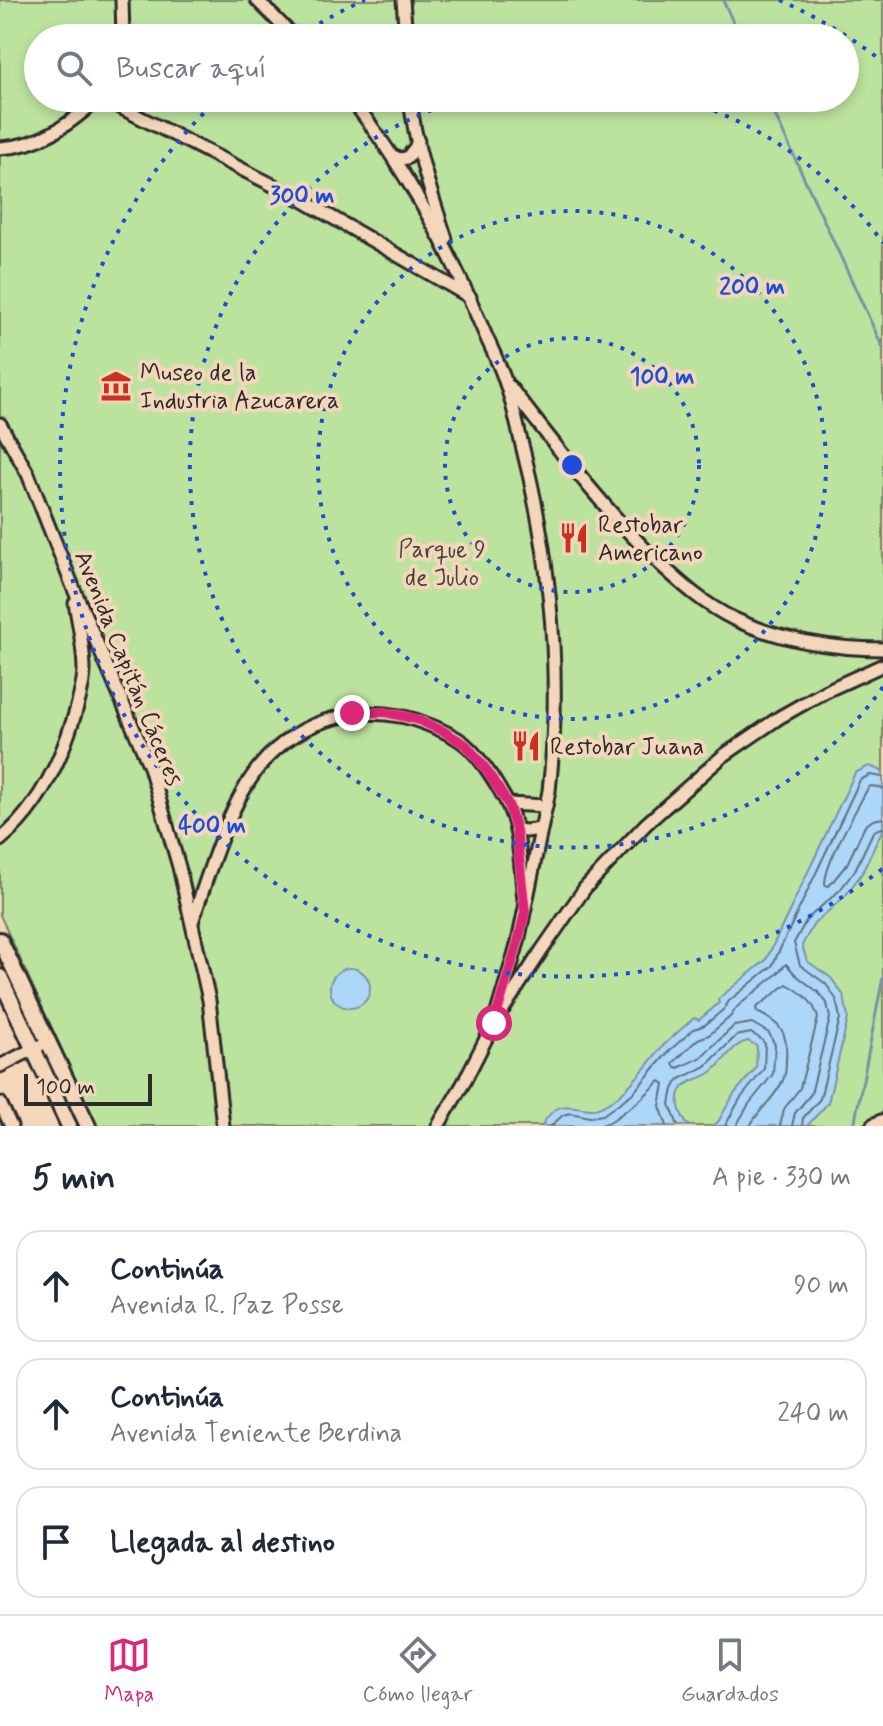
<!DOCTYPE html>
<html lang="es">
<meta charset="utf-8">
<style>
:root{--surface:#fff;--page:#f6f6f7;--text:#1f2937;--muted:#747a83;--line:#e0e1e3;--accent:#db2777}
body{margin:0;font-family:Mynerve,sans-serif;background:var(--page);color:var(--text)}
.scale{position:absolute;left:24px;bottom:20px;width:128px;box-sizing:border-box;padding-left:8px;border:4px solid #2b2b2b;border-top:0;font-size:22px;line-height:28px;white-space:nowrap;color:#2b2b2b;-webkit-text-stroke:6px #f4d6ba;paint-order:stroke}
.stop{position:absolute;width:24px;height:24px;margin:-18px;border:6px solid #db2777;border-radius:50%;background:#fff}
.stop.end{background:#db2777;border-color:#fff;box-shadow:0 2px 8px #0008}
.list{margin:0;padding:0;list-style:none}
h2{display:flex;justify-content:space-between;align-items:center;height:104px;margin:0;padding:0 32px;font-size:34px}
h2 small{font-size:26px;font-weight:400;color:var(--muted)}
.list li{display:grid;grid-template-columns:52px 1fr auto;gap:24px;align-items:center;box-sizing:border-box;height:112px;margin:0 16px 16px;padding:0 16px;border:2px solid var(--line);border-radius:24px}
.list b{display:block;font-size:30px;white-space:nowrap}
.list p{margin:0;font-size:26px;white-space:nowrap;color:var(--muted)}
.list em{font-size:26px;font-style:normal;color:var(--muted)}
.icon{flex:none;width:44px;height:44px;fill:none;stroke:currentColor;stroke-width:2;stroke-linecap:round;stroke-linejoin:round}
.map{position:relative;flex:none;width:883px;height:1126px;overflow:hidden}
.search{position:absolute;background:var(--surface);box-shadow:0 4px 12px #0003;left:24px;right:24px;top:24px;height:88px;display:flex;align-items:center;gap:20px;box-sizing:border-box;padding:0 28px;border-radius:44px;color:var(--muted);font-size:30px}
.sheet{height:488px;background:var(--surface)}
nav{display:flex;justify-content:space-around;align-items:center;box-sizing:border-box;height:112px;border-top:2px solid var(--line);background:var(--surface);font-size:22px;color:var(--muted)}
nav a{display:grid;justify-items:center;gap:4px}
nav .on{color:var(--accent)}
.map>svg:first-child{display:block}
</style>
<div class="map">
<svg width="883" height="1126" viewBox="0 0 883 1126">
<rect width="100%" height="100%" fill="#f4d6ba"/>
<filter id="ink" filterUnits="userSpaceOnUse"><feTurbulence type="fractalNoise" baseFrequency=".0125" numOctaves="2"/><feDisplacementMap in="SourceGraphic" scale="16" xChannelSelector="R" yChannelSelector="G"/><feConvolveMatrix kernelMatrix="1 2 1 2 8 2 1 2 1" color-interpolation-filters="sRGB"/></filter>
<g filter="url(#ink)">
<path fill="#bce39e" stroke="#748764" stroke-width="2" fill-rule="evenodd" d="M0,0h883v1116l-22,10h-764l-97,-211zM38,38h807v60h-807z"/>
<g fill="#add7f8" stroke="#7992a6" stroke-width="2">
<path d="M869,766l11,4 3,3v56l-21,44 -16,22 -32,29 -12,21 5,16 24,17 13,18 4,22 -20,85 -21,23h-95l6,-4 16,-28 22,-26 1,-22 -9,-5c-16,3 -24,22 -38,32 -10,7 -26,7 -30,20 -4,12 1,20 6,30l5,3h-149c18,-36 38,-10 59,-19 24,-11 44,-40 61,-60 10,-10 22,-20 32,-29l5,2 20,-17 -1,-4 48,-39 89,-187z"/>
<circle cx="350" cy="988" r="20"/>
</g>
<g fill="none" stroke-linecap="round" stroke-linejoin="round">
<g stroke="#5f707d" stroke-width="2">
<path d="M883,788l-12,-2 -3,2c-11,21 -44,76 -43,97l4,1 18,-22 18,-38 8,-6 10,-2"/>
<polyline points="551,1126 563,1115 570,1113 590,1117 603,1115 633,1093 670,1050 694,1029 705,1025 724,1009 729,1001 772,966 860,780 870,775 883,777"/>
<polyline points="599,1126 610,1122 639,1101 660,1081 664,1084 660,1106 667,1126"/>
<polyline points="678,1126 670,1104 673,1089 678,1080 706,1066 736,1036 751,1033 761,1039 765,1044 764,1069 740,1099 725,1126"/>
<polyline points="736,1126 749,1104 773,1074 775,1045 769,1033 752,1023 734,1026 700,1058 678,1068 674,1066 673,1063 698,1039 709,1035 730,1017 737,1007 777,974 786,964 796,975 818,992 827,1003 830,1018 811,1094 795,1113 792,1126"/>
<path d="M750,1126c9,-17 26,-29 33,-46 3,-6 3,-12 3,-19 2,-27 -3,-37 -29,-49l-1,-4 31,-24c14,8 27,17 31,34l-18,70 -16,21 -4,17"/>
<polyline points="802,1126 803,1118 820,1099 840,1018 836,999 826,984 800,965 794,943 807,919 840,890 855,870 873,832 878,829 883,828"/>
</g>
<g stroke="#7992a6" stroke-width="3">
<polyline points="723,0 740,38"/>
<polyline points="767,98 883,348"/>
<polyline points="854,1126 883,977"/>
</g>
<g stroke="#2b2b2b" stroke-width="17">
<g id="minor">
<polyline points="122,0 123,38"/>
<polyline points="257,0 295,38"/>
<polyline points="403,0 406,38"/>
<polyline points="102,98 302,200 470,297"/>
<path d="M350,98c31,38 56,79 80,121 21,38 38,75 55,115 7,16 16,33 21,50 6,17 10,35 14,53 30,115 42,236 29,354l-31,151 -24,81"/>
<path d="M410,98c5,48 21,95 36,141"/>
<path d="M0,148c41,-2 70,-24 99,-50"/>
<polyline points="393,156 399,159 407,158 415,148 418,141"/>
<path d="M509,386c48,61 95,124 151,178 23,21 45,41 74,55 45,21 99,30 149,30"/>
<polyline points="0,424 28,474 73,587 150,767 179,867 209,1000 223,1126"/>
<polyline points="508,804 546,806"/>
<polyline points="516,830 526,831 541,829"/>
<path d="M0,840c38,-31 59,-75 73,-120 5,-16 10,-32 11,-49 0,-23 -5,-45 -9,-68"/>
<path d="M192,922c17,-49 35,-114 67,-155 41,-51 110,-67 170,-42 12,5 27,11 37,20 16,14 29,36 39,54 16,29 15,68 19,101"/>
<polyline points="0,1066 39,1046"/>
<polyline points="0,1103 11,1126"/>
<polyline points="438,1126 463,1084 494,1023 542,950 585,888 646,824 723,756 780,717 826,691 883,665"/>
</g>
</g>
<g stroke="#2b2b2b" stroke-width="20">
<g id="major">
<polyline points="0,940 88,1126"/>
<polyline points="0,977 69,1126"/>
<polyline points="874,1126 883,1122"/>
</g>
</g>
<use href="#minor" stroke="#f4d6ba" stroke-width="11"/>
<use href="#major" stroke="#f4d6ba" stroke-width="14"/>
</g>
</g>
<g fill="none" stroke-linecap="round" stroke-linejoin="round" filter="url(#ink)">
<polyline stroke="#db2777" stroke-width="10" points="352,713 385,712 416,719 443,731 466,745 485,768 508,804 516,830 525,912 518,942 494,1023"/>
</g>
<g fill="none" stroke="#1d4ed8" stroke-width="4" stroke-dasharray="4 8">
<circle cx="572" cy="465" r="127"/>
<circle cx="572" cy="465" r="254"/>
<path d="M883 687A382 382 0 1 1 464 99M680 99A382 382 0 0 1 883 243"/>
<path d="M882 869A509 509 0 0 1 218 99M299 36A509 509 0 0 1 365 0M779 0A509 509 0 0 1 882 61"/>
</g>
<defs>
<g id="museum-bare" transform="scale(2.4)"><path d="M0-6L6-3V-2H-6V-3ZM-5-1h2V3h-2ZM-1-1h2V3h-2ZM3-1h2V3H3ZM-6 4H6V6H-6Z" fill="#c8321e" stroke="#f4d6ba" stroke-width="2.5" paint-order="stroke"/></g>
<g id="restaurant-bare" transform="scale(2.4)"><path d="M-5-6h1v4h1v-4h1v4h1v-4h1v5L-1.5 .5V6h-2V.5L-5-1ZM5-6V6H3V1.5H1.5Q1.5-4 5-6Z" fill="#c8321e" stroke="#f4d6ba" stroke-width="2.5" paint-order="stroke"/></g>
</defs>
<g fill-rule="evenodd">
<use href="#museum-bare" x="116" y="386"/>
<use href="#restaurant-bare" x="574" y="538"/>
<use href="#restaurant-bare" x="526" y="746"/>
</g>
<g text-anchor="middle" stroke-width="8" stroke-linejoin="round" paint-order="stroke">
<g font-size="24" fill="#2b2b2b" stroke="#f4d6ba" text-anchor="start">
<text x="140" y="380">Museo de la<tspan x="140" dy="28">Industria Azucarera</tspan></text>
<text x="598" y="532">Restobar<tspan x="598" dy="28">Americano</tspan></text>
<text x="550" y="754">Restobar Juana</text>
</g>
<g font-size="24" fill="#41473c" stroke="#f4d6ba">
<text x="442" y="557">Parque 9<tspan x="442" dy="28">de Julio</tspan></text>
</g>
<g font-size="24" fill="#2b2b2b" stroke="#f4d6ba">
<text transform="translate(129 668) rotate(68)" y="8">Avenida Capitán Cáceres</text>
</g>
</g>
<circle cx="572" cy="465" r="12" fill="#1d4ed8" stroke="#f4d6ba" stroke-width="4"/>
<g font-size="24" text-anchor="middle" font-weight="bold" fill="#1d4ed8" stroke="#f4d6ba" stroke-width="8" stroke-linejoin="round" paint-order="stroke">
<text x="302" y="203">300 m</text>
<text x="752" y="294">200 m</text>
<text x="662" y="384">100 m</text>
<text x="212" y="833">400 m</text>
</g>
</svg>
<div class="scale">100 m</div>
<div class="stop" style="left:494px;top:1023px"></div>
<div class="stop end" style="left:352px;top:713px"></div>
<div class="search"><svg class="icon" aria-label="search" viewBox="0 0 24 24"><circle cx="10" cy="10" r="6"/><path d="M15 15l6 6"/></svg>Buscar aquí</div>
</div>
<section class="sheet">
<h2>5 min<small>A pie · 330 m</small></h2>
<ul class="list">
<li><svg class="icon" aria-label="ahead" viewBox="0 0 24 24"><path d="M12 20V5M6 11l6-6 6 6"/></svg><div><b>Continúa</b><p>Avenida R. Paz Posse</p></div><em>90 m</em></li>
<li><svg class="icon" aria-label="ahead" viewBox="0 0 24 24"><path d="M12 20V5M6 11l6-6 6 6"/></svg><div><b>Continúa</b><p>Avenida Teniente Berdina</p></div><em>240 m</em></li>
<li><svg class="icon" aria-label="arrive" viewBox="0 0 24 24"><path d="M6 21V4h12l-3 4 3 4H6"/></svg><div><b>Llegada al destino</b></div></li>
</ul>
</section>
<nav>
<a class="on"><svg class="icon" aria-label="map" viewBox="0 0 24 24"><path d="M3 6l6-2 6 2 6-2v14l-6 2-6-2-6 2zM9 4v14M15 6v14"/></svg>Mapa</a>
<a><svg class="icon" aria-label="directions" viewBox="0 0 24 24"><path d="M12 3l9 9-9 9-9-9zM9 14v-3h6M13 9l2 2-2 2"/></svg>Cómo llegar</a>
<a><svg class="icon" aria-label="saved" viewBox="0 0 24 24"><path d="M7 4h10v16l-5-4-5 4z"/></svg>Guardados</a>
</nav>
